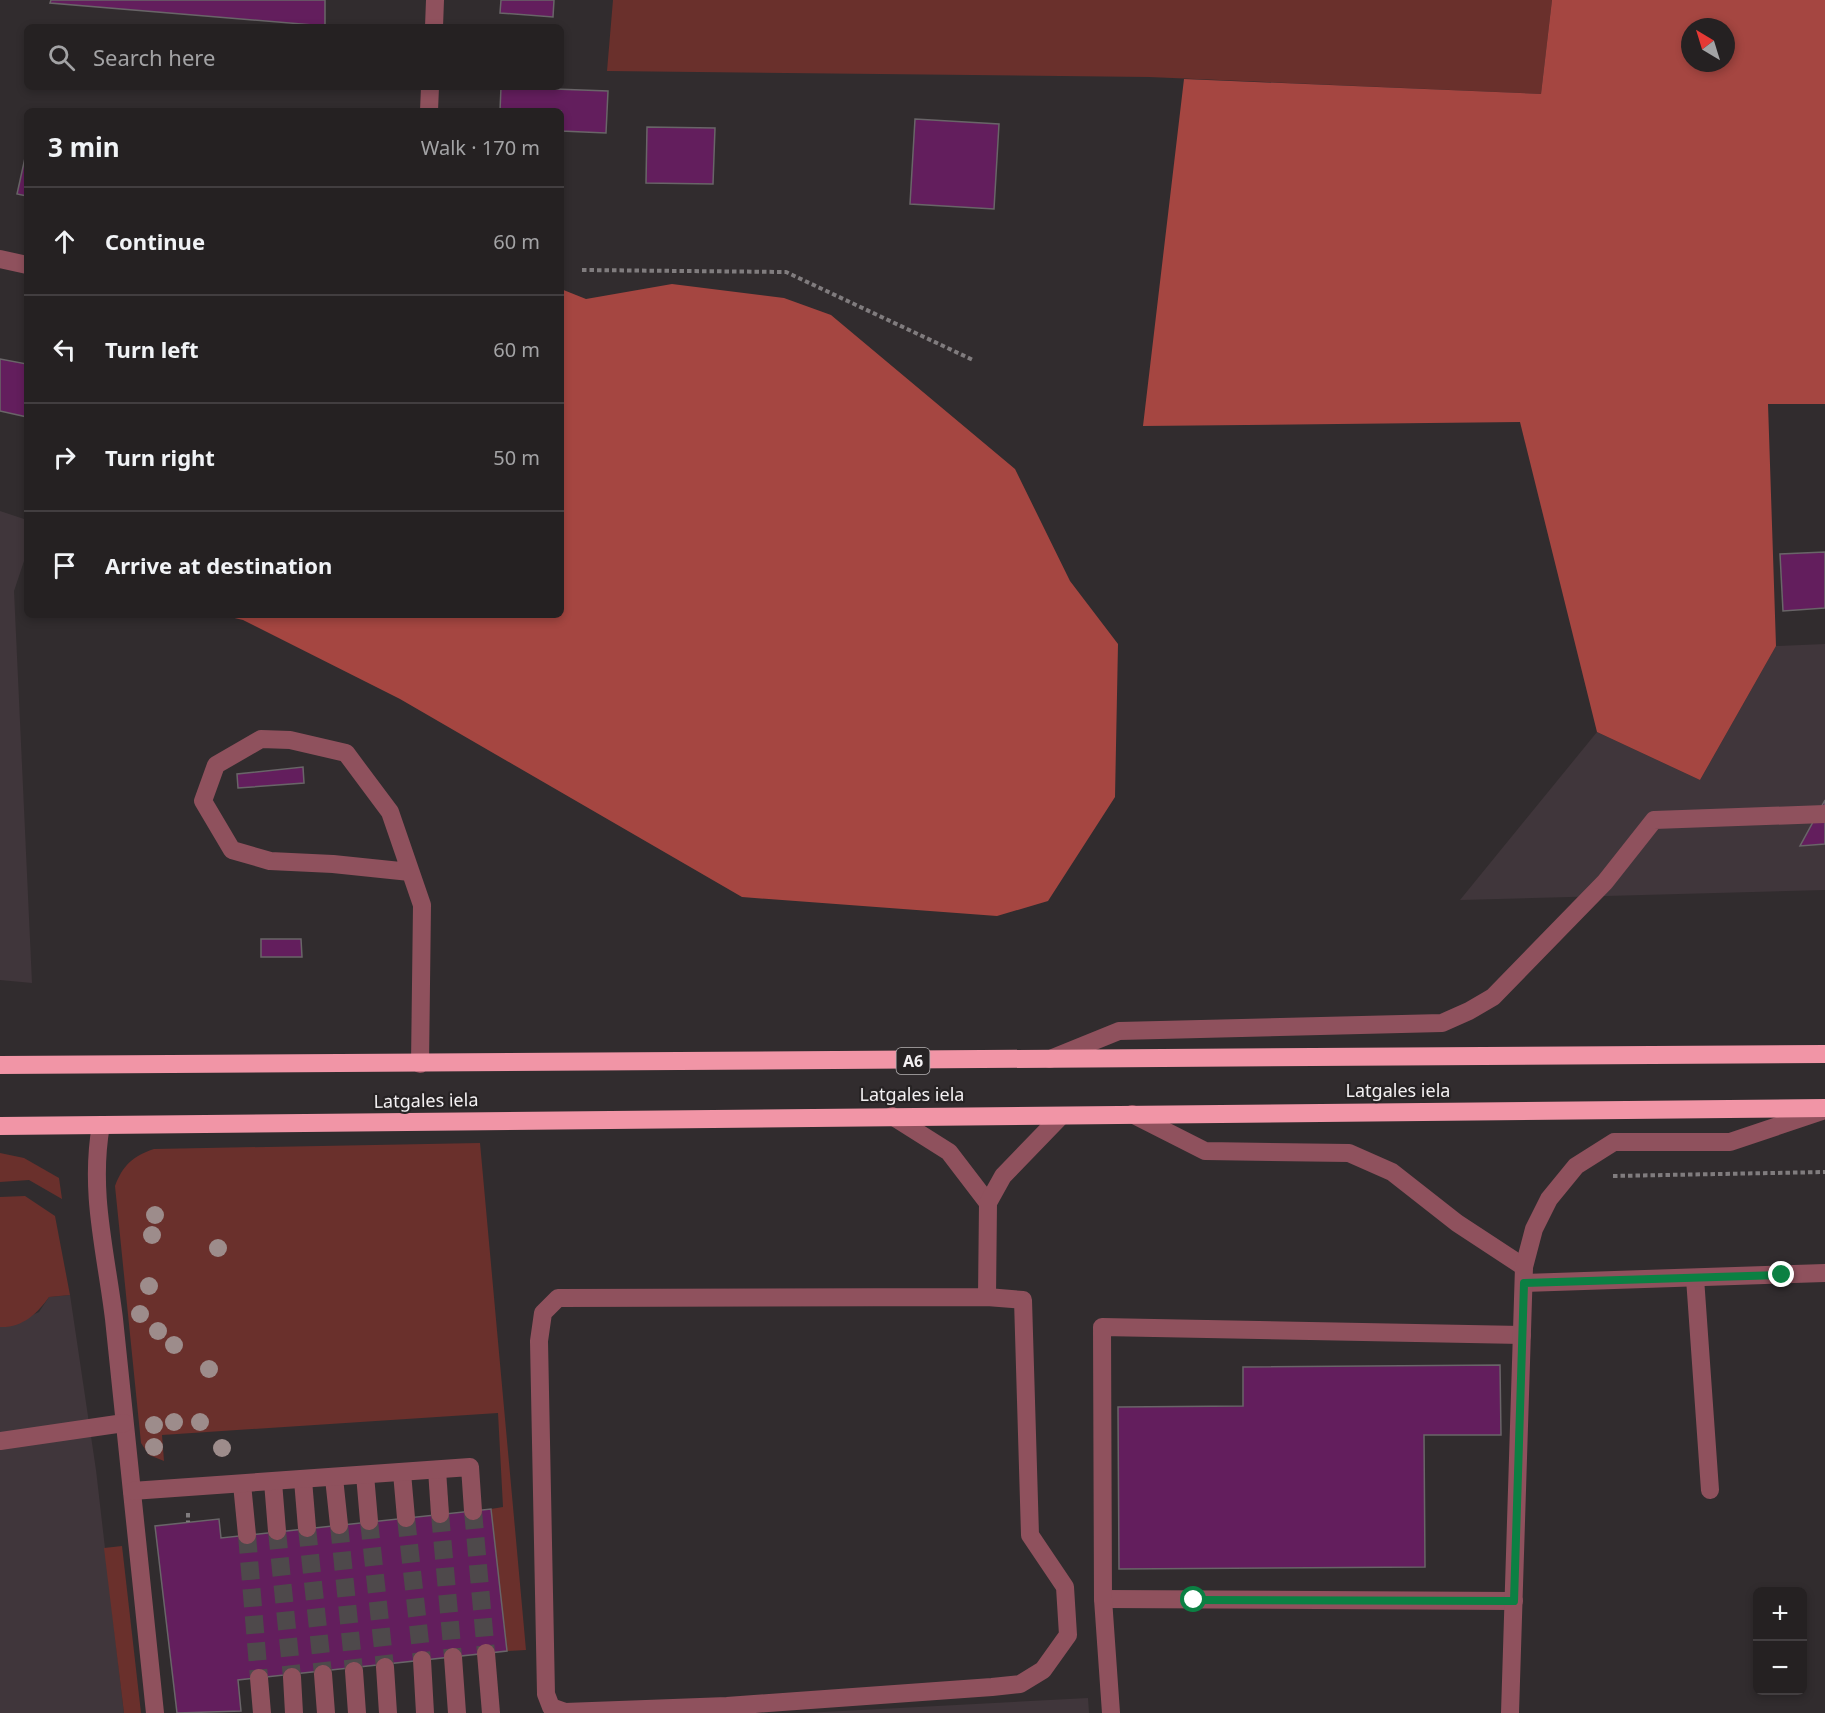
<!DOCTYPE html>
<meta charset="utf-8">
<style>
:root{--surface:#252122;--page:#312e2f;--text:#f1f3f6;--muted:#a3a3a5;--line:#423e40}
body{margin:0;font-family:"Noto Sans",sans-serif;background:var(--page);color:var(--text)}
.controls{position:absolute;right:18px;bottom:18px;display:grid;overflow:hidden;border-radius:9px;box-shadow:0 3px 9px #0003}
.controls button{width:54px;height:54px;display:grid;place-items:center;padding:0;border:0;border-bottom:2px solid var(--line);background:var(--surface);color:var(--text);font:30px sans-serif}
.compass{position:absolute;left:1681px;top:18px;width:54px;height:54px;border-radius:50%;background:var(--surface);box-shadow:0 3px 9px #0003;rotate:322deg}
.stop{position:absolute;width:18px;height:18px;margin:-14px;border:4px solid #0b8043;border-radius:50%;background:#fff}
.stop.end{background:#0b8043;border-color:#fff;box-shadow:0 2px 6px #0008}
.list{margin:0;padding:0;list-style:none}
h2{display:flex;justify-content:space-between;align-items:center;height:78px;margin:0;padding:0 24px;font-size:26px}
h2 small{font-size:20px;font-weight:400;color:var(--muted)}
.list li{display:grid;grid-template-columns:39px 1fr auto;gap:18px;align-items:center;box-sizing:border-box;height:108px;padding:0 24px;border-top:2px solid var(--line)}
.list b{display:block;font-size:22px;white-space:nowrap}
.list em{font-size:20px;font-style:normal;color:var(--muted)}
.icon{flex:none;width:33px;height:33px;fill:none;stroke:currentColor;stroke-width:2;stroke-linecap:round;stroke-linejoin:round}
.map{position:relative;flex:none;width:1825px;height:1713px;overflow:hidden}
.search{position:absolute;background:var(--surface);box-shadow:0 3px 9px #0003;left:24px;top:24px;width:540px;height:66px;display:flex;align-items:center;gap:15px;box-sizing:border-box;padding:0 21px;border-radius:9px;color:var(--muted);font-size:22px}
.panel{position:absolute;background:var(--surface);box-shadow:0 3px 9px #0003;left:24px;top:108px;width:540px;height:510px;border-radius:9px}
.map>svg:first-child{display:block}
</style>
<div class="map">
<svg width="1825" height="1713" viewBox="0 0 1825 1713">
<rect width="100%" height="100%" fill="#312c2e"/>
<g fill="#40363b">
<polygon points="0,511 27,520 27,552 14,591 32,983 0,980"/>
<polygon points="1825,644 1825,890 1460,900 1597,732 1700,780 1776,646"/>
<polygon points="70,1295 96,1470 124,1713 0,1713 0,1327 6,1327 39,1312 49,1297"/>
<polygon points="1088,1698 1089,1713 804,1713"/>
</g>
<g fill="#6a302c">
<polygon points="613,0 1552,0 1541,94 1149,77 607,71"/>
<path d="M480,1143l46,507 -19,1 -16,-142 12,-2 -5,-94 -336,22 2,26 -15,-6 -8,-12 -26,-257c8,-21 18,-30 39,-37z"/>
<polygon points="0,1153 24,1158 59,1178 62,1199 29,1180 0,1182"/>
<path d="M25,1196l30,20 15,79 -21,2c-12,17 -27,31 -49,30v-130z"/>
<polygon points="122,1546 141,1713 124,1713 104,1548"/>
</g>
<g fill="#a54641" fill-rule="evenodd">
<path d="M1552,0h273v404h-57l8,242 -76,134 -103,-48 -77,-310 -377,4 41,-347 357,15zM1690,27h36v36h-36z"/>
<polygon points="672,284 784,298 831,315 1015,469 1070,581 1118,644 1115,797 1048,901 997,916 742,897 400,699 243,620 222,615 561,615 561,289 586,299"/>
</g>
<g fill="#631e5d" stroke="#696568" stroke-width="1.5">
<polygon points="51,0 325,0 325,26 50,3"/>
<polygon points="501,0 554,0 553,17 500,13"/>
<polygon points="501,87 608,91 606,133 561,131 561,111 500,111"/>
<polygon points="915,119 999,124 994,209 910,204"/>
<polygon points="647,127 715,128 713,184 646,183"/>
<polygon points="27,149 27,196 17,194"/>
<polygon points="0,359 27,364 27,417 0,411"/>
<polygon points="1825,552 1825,608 1783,611 1780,554"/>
<polygon points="303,767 304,783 238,788 237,774"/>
<polygon points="1825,800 1825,844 1800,846"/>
<polygon points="261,939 301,939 302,957 261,957"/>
<polygon points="1500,1365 1501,1435 1424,1435 1425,1567 1119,1569 1118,1407 1243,1406 1243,1367"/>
<polygon points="491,1509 507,1651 238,1680 241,1711 177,1713 155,1526 219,1519 221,1538"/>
</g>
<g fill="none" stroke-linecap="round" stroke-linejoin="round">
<g stroke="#4e494b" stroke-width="18" stroke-dasharray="18 9" stroke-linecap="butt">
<polyline points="473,1511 486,1653"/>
<polyline points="440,1514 453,1657"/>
<polyline points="406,1518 422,1660"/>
<polyline points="369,1521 385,1667"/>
<polyline points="339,1525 354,1671"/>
<polyline points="307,1528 323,1674"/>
<polyline points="277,1531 292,1677"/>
<polyline points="247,1535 259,1678"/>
</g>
<g stroke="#807c7e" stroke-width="4" stroke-dasharray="4.5 3" stroke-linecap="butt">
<polyline points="582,270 786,272 973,360"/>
<polyline points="1613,1176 1825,1172"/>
<polyline points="188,1513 188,1522"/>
</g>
<g stroke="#8f515d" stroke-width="18">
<polyline points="434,27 435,0"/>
<polyline points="429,111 430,87"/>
<polyline points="0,259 27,265"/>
<polyline points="410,872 333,864 270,861 232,850 203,801 216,765 261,739 290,740 346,753 390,812 422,905 420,1064"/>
<polyline points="1050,1059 1119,1031 1442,1023 1469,1011 1493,997 1605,882 1654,820 1825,814"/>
<polyline points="1132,1114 1205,1151 1349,1153 1392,1172 1457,1223 1524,1267"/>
<polyline points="892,1116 949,1152 988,1203"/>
<path d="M101,1125c-12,68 5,127 13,194 13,131 28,263 41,394"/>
<polyline points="1695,1278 1710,1490"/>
<polyline points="1524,1283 1825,1273"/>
<polyline points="987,1297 1023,1300 1030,1535 1065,1587 1068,1635 1043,1670 1020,1684 992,1687 727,1706 565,1712 551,1707 546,1694 539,1341 543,1313 558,1298 987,1297 988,1203 1003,1176 1061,1116"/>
<polyline points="0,1441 124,1423"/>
<polyline points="437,1470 440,1514"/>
<polyline points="402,1473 406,1518"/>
<polyline points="365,1475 369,1521"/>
<polyline points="334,1478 339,1525"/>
<polyline points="303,1480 307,1528"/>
<polyline points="273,1482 277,1531"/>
<polyline points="242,1484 247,1535"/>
<polyline points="132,1491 470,1467 473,1511"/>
<polyline points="1103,1599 1514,1601"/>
<polyline points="486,1653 491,1713"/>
<polyline points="453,1657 457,1713"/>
<polyline points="422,1660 425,1713"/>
<polyline points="385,1667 388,1713"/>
<polyline points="354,1671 357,1713"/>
<polyline points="323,1674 326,1713"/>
<polyline points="292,1677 294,1713"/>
<polyline points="259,1678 262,1713"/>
<polyline points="1111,1713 1103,1599 1102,1327 1522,1335"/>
<polyline points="1510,1713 1524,1267 1534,1229 1549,1199 1576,1166 1614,1142 1730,1142 1825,1110"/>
</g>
<g stroke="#f195a6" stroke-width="18">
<polyline points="0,1065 1825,1054"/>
<polyline points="0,1126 1825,1108"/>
</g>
</g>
<g fill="#9d8c8b">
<circle cx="155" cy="1215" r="9"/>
<circle cx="152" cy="1235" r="9"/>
<circle cx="218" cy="1248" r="9"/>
<circle cx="149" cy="1286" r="9"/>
<circle cx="140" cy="1314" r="9"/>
<circle cx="158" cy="1331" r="9"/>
<circle cx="174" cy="1345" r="9"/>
<circle cx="209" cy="1369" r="9"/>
<circle cx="174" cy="1422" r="9"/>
<circle cx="200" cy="1422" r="9"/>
<circle cx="154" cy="1425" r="9"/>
<circle cx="154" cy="1447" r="9"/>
<circle cx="222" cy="1448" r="9"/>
</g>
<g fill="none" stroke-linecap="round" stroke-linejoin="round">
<polyline stroke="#0b8043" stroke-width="8" points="1194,1600 1514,1601 1524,1283 1782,1275"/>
</g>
<g text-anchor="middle" stroke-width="4.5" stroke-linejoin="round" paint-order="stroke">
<rect fill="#272324" stroke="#b6b2b4" stroke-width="1.5" x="896.5" y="1048" width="33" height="26" rx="4.5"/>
<g font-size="16" font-weight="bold" fill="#f3f0f2">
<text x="913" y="1067">A6</text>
</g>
<g font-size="18" fill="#f3f0f2" stroke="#272324">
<text x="1398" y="1097">Latgales iela</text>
<text x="912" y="1101">Latgales iela</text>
<text transform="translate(426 1101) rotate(-1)" y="6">Latgales iela</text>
</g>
</g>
</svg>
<div class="controls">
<button>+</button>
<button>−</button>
</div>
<svg class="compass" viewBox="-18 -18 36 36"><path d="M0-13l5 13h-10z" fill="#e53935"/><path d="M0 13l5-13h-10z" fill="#a3a3a5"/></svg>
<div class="stop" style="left:1194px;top:1600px"></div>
<div class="stop end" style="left:1782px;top:1275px"></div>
<div class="search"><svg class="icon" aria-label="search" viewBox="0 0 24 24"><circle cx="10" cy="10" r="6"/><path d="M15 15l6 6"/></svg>Search here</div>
<section class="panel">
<h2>3 min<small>Walk · 170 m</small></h2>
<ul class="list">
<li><svg class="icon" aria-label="ahead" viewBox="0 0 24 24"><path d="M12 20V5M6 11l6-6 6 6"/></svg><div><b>Continue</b></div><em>60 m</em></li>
<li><svg class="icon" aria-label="left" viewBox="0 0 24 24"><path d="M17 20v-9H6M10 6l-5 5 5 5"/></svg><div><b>Turn left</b></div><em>60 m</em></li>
<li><svg class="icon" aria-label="right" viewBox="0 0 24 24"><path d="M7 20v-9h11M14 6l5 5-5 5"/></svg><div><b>Turn right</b></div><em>50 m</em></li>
<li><svg class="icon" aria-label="arrive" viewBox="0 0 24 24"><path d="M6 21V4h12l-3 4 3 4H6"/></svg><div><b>Arrive at destination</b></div></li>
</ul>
</section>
</div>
